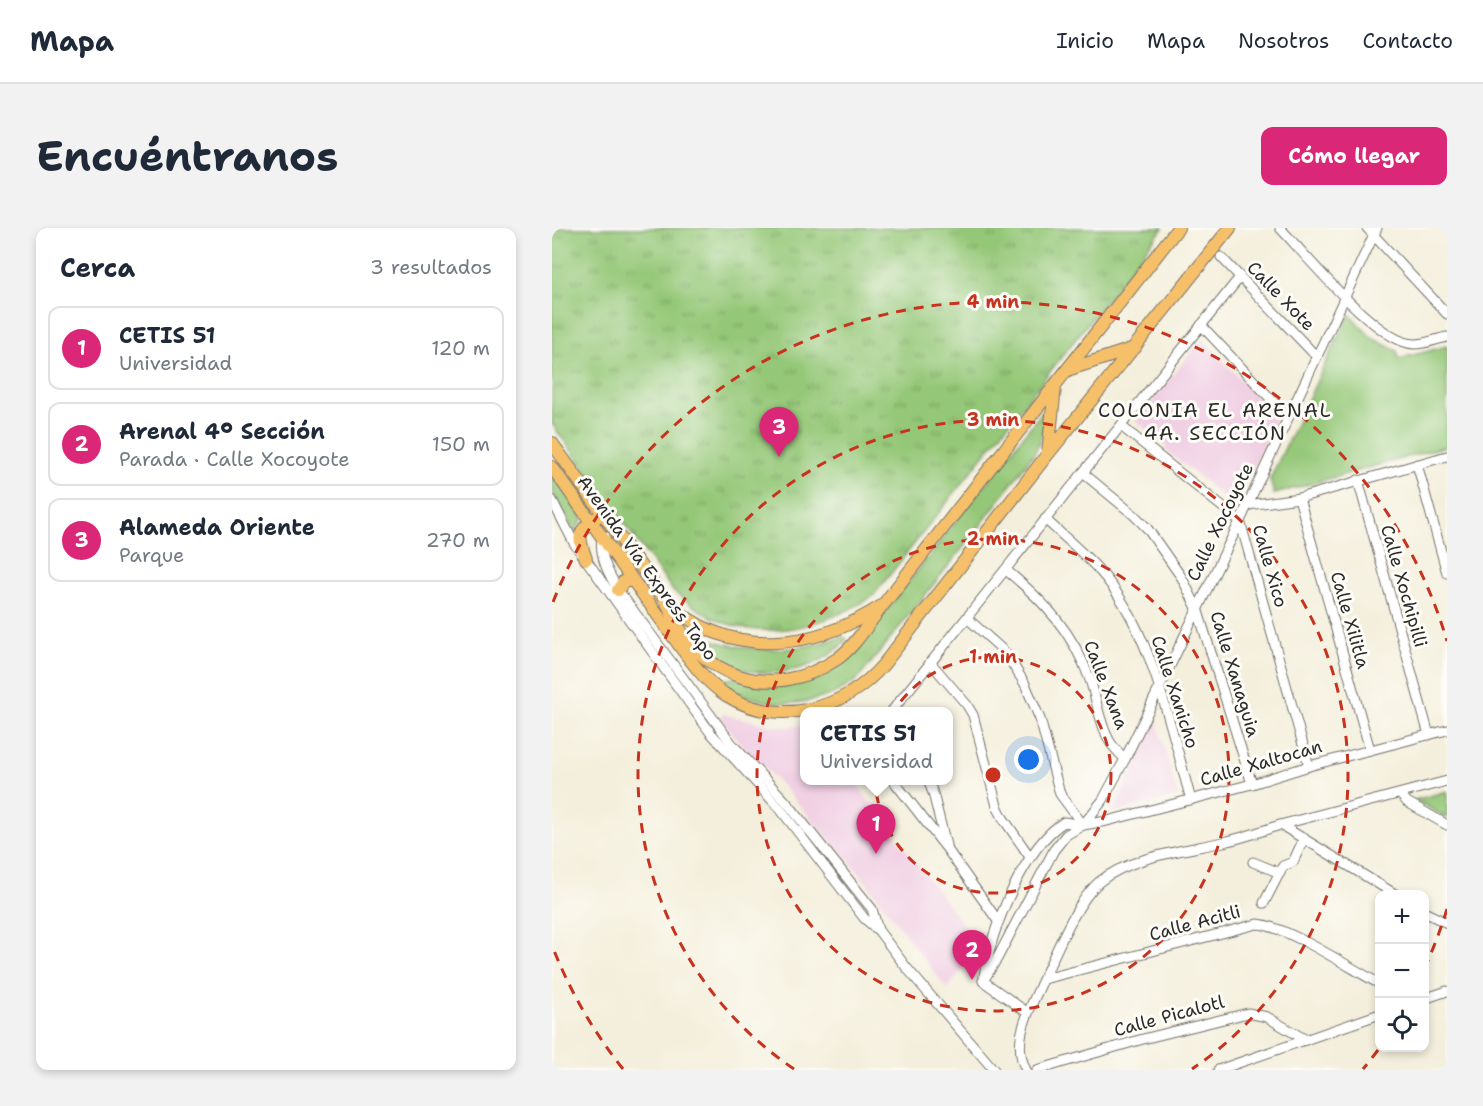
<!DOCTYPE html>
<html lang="es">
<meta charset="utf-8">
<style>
:root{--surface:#fff;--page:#f2f2f3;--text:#1f2937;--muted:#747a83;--line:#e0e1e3;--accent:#db2777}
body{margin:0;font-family:"Shantell Sans",sans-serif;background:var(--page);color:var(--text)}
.controls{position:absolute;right:18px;bottom:18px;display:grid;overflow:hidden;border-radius:12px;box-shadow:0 3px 9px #0003}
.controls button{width:54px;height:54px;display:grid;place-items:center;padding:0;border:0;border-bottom:2px solid var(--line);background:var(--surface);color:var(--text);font:30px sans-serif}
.you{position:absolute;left:477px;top:532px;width:21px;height:21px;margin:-15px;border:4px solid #fff;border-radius:50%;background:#1a73e8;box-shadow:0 0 0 9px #1a73e833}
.badge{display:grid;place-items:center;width:39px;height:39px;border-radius:50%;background:var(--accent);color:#fff;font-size:20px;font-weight:700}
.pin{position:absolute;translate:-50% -50px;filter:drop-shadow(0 2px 3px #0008)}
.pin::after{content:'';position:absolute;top:32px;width:21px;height:18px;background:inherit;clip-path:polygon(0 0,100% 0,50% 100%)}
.popup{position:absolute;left:248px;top:479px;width:153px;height:78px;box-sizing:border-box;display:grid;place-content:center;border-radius:12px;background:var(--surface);filter:drop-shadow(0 2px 4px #0005);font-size:20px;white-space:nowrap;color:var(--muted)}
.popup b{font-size:22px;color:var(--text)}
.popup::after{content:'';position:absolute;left:50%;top:100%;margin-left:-12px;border:12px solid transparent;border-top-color:var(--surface)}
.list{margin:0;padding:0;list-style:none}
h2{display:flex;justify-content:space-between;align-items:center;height:78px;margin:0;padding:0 24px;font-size:26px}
h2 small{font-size:20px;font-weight:400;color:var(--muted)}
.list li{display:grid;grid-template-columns:39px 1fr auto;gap:18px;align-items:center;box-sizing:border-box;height:84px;margin:0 12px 12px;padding:0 12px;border:2px solid var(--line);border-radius:12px}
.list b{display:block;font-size:22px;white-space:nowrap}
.list p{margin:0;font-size:20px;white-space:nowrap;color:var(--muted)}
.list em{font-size:20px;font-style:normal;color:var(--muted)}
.icon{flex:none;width:33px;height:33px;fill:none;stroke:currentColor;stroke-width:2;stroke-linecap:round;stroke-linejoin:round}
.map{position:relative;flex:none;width:895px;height:842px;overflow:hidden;border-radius:12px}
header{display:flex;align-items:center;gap:36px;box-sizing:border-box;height:84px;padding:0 30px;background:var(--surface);border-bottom:2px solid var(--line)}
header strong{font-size:28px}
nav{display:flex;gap:33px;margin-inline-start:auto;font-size:21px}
.intro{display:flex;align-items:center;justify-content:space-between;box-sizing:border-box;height:144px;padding:0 36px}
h1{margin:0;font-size:42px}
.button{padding:15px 27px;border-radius:12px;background:var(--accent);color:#fff;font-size:21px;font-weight:700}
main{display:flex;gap:36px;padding:0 36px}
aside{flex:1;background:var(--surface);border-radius:12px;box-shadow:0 3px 9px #0003}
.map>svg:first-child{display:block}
</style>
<header>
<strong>Mapa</strong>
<nav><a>Inicio</a><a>Mapa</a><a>Nosotros</a><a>Contacto</a></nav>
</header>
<div class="intro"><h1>Encuéntranos</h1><a class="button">Cómo llegar</a></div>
<main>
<aside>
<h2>Cerca<small>3 resultados</small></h2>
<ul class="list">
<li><span class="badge">1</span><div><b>CETIS 51</b><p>Universidad</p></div><em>120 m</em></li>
<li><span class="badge">2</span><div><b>Arenal 4° Sección</b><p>Parada · Calle Xocoyote</p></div><em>150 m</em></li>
<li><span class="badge">3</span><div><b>Alameda Oriente</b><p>Parque</p></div><em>270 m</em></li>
</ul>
</aside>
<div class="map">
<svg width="895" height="842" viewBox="0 0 895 842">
<defs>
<pattern id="park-tufts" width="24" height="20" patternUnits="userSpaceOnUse" patternTransform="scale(1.5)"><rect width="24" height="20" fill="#94c777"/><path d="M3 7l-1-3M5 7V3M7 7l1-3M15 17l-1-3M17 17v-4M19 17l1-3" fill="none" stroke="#79a262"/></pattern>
</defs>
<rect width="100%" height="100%" fill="#fdfcf7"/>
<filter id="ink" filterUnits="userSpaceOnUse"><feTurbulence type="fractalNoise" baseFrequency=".0167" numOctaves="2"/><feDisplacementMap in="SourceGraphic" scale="12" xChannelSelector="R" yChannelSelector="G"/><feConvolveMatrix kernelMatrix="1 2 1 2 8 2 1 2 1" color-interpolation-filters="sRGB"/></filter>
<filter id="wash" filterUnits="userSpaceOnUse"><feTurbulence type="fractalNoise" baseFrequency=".008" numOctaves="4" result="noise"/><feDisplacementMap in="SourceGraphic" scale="24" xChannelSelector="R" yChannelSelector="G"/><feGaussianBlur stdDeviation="1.35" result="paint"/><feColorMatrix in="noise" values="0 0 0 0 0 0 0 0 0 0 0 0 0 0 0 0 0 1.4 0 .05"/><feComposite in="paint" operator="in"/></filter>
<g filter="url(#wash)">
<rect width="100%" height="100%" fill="#f4efdc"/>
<g fill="#f1d0e4">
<polygon points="650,111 725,189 683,278 612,221 615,218 584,193"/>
<polygon points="170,486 223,498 236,499 252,497 252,552 302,553 426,716 421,727 395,761 307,645 225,552 190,517 168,490"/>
<polygon points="604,490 626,568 559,586"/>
</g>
<g fill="#94c777" stroke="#607951" stroke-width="1.5">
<polygon points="797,86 820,110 845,123 847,131 895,118 895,218 722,266 718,251"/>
<path d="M490,184l3,1c0,13 -4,27 -10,39l-58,78 -119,149c-29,23 -70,30 -105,19 -9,-2 -18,-7 -26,-11l-2,-7c10,-6 29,5 40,6 36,3 67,-14 92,-38z"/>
<polygon points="0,246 31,290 23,305 0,262"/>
<path d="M136,403c12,2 23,9 35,12 43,11 77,7 119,-6l4,1v2c-30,35 -89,42 -128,20 -6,-3 -12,-6 -16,-10 -5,-5 -9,-13 -14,-19z"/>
</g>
<g fill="url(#park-tufts)" stroke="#607951" stroke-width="1.5">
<path d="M0,0h611l-289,367c-42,28 -100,46 -149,28 -19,-7 -35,-19 -51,-31l-122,-168z"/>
<polygon points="895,563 895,590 863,572"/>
</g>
</g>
<g filter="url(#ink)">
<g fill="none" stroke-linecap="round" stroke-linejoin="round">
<g stroke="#717069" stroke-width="11">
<g id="minor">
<path d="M728,0c26,27 99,117 135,116 10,0 22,-5 32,-7"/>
<polyline points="815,0 895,86"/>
<polyline points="669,29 765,129"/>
<polyline points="649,97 736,189"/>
<polyline points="569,198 688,293 757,538"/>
<polyline points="865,236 895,345"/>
<polyline points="531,245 582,287 595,300 630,350 645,380 700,556"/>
<polyline points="806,252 877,507"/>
<polyline points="747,270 818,522"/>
<polyline points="0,272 22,315 158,504 229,582 312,690 326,702 354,739 442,842"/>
<polyline points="696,277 747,270 895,228"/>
<path d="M493,291c18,17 38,33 54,51 52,57 71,156 92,230"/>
<path d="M53,308l-3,2c-3,19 7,36 16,52l114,154 56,60 84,105 6,21"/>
<path d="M454,342c39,32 67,62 84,110 7,20 9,43 20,62 4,6 10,12 15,17"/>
<polyline points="415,390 453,424 473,456 488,491 508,566 531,597"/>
<polyline points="378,434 415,477 421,487 445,578 451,590 478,629"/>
<polyline points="339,484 688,49"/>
<polyline points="341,552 395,621 446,693"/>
<polyline points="376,552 381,565 394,617"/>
<polyline points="848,566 855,574 895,597"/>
<polyline points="729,597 843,666"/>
<polyline points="701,634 728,645"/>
<polyline points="712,675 731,638 741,634 752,610"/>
<polyline points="872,684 895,695"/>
<path d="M432,748c7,-46 40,-129 80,-154l19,3 24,-4 145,-37 57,-18 138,-36"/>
<path d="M492,751l213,-55c30,2 93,44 123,60"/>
<polyline points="431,753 446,729 502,622 514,607 531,597 551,572 573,531 688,293 825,0"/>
<polyline points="431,753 476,785"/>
<polyline points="872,771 895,763"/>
<path d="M474,842c-15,-29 3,-59 15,-86 14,-29 34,-81 58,-102 32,-26 85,-31 124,-40 20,-4 38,-11 57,-17 55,-15 111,-29 167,-44"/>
<polyline points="485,842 591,811 696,785 715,789 754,812"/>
<polyline points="666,842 828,786"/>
</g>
</g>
<g stroke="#717069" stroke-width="14">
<g id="major">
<polyline points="515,142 583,120"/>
<path d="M0,215l113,157c64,61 149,50 218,5l295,-377"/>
<polyline points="496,225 503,159"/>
<path d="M0,239l130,182c13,17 25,34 44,46 53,33 118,15 157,-30l161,-206 186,-231"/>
<path d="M34,331c-7,-21 -11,-27 10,-41"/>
<polyline points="66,362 72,353 80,353"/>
<path d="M116,378c29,72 103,97 169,53 17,-12 29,-32 42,-49"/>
</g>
</g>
<use href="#minor" stroke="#fff" stroke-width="9"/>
<use href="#major" stroke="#f6c06b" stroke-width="12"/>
</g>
</g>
<g fill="none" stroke="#c8321e" stroke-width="3" stroke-dasharray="10 8">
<circle cx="441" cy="547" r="118"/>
<circle cx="441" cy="547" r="236"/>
<path d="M242 841A355 355 0 1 1 640 841"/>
<path d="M895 681A473 473 0 0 1 873 739M826 822A473 473 0 0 1 811 841M71 841A473 473 0 0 1 1 720M1 374A473 473 0 0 1 895 413"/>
</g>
<g text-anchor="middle" stroke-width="6" stroke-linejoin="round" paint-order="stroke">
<g font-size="18" fill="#2b2b2b" stroke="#fdfcf7">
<text transform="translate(729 68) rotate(46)" y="6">Calle Xote</text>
<text transform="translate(668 294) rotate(-64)" y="6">Calle Xocoyote</text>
<text transform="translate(718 338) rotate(74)" y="6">Calle Xico</text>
<text transform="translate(95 340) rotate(54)" y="6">Avenida Vía Express Tapo</text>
<text transform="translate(852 358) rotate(74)" y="6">Calle Xochipilli</text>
<text transform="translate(798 392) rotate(74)" y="6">Calle Xilitla</text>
<text transform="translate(683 446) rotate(73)" y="6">Calle Xanaguia</text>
<text transform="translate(554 457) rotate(69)" y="6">Calle Xana</text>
<text transform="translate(623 464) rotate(72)" y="6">Calle Xanicho</text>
<text transform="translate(709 535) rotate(-16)" y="6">Calle Xaltocan</text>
<text transform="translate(643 695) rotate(-15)" y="6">Calle Acitli</text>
<text transform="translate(617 788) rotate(-15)" y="6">Calle Picalotl</text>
</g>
<g font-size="20" letter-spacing="1.5" fill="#2b2b2b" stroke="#fdfcf7">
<text x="663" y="189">COLONIA EL ARENAL<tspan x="663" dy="23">4A. SECCIÓN</tspan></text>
</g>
</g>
<circle cx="441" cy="547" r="9" fill="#c8321e" stroke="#fdfcf7" stroke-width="3"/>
<g font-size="18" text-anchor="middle" font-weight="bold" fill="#c8321e" stroke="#fdfcf7" stroke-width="6" stroke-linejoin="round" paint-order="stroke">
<text x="441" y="80">4 min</text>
<text x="441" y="198">3 min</text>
<text x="441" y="317">2 min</text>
<text x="441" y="435">1 min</text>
</g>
</svg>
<div class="controls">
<button>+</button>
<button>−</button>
<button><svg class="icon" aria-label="locate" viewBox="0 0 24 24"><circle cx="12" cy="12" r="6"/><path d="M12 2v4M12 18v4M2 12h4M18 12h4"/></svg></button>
</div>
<div class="you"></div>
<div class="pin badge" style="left:324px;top:626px">1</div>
<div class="popup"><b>CETIS 51</b>Universidad</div>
<div class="pin badge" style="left:420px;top:752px">2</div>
<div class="pin badge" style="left:227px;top:229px">3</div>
</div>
</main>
